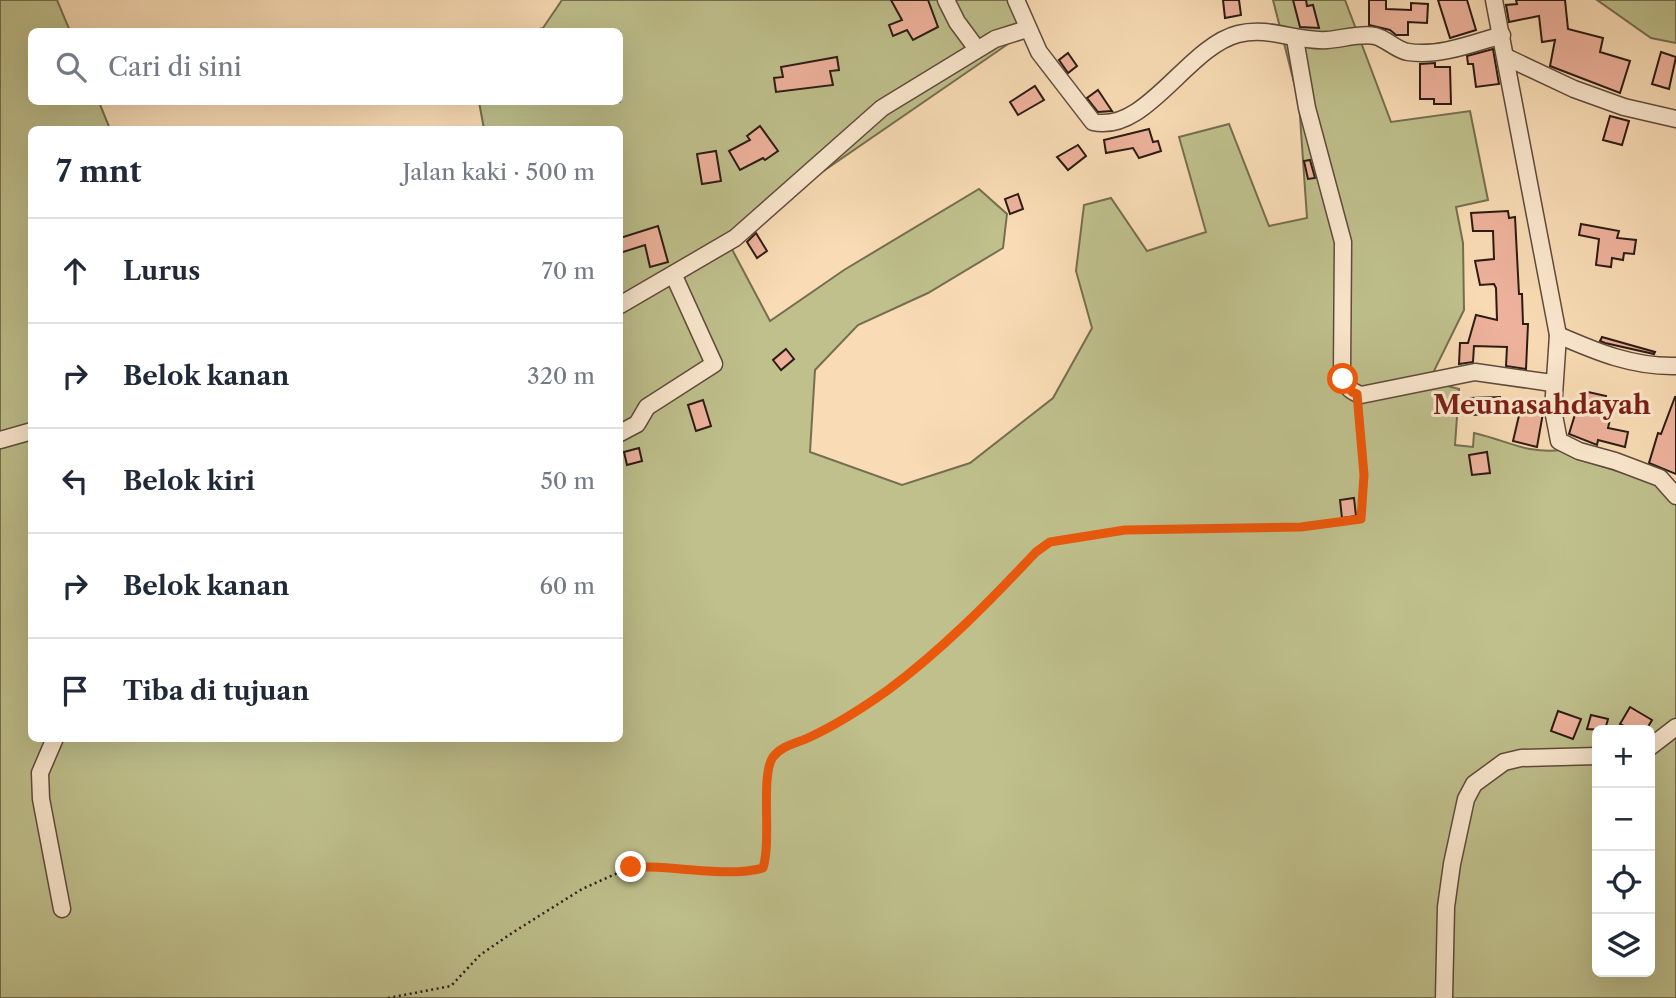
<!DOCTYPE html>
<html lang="id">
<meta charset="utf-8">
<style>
:root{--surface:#fff;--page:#f2f2f3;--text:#1f2937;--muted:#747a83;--line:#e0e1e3}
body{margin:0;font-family:"Libre Caslon Text",serif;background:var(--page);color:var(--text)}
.controls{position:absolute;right:21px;bottom:21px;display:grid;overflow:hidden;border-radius:10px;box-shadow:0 7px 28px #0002}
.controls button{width:63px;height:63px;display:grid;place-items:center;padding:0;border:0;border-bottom:2px solid var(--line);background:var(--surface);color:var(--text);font:35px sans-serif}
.stop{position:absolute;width:21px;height:21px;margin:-16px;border:5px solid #ea580c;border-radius:50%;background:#fff}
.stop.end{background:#ea580c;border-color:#fff;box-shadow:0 2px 7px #0008}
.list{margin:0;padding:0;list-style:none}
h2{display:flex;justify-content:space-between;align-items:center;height:91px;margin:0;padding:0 28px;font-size:30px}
h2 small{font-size:23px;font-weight:400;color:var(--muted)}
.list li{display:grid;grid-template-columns:46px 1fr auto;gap:21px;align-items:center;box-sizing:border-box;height:105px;padding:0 28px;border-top:2px solid var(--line)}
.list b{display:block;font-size:26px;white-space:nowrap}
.list em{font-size:23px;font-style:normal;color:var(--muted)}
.icon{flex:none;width:38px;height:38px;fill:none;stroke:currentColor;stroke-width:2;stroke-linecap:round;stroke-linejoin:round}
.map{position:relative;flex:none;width:1676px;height:998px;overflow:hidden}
.search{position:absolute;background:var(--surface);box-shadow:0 7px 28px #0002;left:28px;top:28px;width:595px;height:77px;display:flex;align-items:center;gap:18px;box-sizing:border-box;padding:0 24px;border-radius:10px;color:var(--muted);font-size:26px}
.panel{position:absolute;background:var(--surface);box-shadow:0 7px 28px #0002;left:28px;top:126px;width:595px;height:616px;border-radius:10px}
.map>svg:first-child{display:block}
</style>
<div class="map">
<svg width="1676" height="998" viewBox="0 0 1676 998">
<rect width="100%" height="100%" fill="#f9dcb5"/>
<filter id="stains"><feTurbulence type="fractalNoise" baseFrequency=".00286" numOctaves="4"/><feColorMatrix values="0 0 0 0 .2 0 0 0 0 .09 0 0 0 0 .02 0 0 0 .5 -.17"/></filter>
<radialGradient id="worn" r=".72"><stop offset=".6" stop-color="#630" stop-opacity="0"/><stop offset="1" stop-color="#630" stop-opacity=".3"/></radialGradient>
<g fill="#bfc08c" stroke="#766e50" stroke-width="2" fill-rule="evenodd">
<path d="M0,0h57l13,31 -38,1v70h67l11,27 -78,1v608h588v-608l-136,-1 -5,-27h141v-70l-88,-1 11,-3 19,-28h459l3,33 -298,205 44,83 74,-51 135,-81 28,25 -4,34 -75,45 -70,32 -43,45 -5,82 92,33 68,-22 83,-65 39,-70 -16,-57 8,-66 27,-7 36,53 59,-19 -27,-95 50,-13 40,102 38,-8 -8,-116 -26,-102h72l46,122 79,-11 18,89 -32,7 7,36 1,67 -35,71 30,8 -4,56 18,2 1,-14c35,8 51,21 89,17l12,8 101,31v509h-1676zM1597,730h53v242h-53z"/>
<polygon points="1597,0 1676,0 1676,43 1651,38"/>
</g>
<g fill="#efb39d" stroke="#2c1b13" stroke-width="2">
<polygon points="891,0 928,0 938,27 913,40 907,30 893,36 889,25 902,20"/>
<polygon points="1223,0 1239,0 1241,15 1225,18"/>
<polygon points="1293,0 1306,0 1307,6 1313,5 1319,28 1300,27"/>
<polygon points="1369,0 1386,0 1386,9 1411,10 1411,3 1428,4 1427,23 1408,22 1408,35 1396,35 1390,30 1369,25"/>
<polygon points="1438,0 1467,0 1476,30 1450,38"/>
<polygon points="1516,0 1565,0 1568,29 1603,38 1600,52 1630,61 1620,93 1550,66 1555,40 1542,42 1539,16 1509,22 1506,5 1517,4"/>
<polygon points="1493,49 1499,84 1476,87 1473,64 1468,64 1467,56"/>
<polygon points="1661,52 1676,57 1669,89 1652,84"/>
<polygon points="1068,53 1077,66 1068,73 1059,60"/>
<polygon points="837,57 839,70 830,71 833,85 776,92 774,78 783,77 781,67"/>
<polygon points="1435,63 1435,67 1450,67 1451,104 1434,104 1434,99 1420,99 1420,64"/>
<polygon points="1035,86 1044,100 1018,115 1010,102"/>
<polygon points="1098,90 1112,111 1098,112 1087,98"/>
<polygon points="1610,116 1629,121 1622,145 1603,140"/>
<polygon points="760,126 778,151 765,160 763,158 740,170 729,151 750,140 747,136"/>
<polygon points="1149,129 1153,142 1158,141 1161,151 1139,158 1133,148 1106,153 1104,140"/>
<polygon points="1078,145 1086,156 1068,170 1057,157"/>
<polygon points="716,151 721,181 702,184 697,154"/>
<polygon points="1310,160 1315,178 1308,179 1304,161"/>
<polygon points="1018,194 1023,209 1010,214 1005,199"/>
<polygon points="1508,211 1509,218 1515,217 1519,294 1522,294 1523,324 1528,324 1526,369 1506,366 1507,347 1474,346 1473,362 1459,364 1460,343 1468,343 1476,315 1497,320 1496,288 1494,284 1480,285 1475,261 1494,259 1493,231 1473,231 1471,213"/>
<polygon points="1581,224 1619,231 1617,238 1636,240 1634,254 1624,253 1623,260 1612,258 1611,267 1596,265 1599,239 1579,235"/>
<polygon points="658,226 668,262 650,267 645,245 620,253 620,238"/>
<polygon points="756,233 767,251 757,258 747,242"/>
<polygon points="1602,337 1655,352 1654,354 1605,343 1600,341"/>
<polygon points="786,349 794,359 781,370 773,360"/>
<polygon points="1588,392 1606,396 1605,401 1614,403 1608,428 1628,432 1625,447 1598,440 1597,445 1569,434 1581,395 1587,397"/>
<polygon points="1500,397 1500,414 1470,415 1470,398"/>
<polygon points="1675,397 1676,397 1676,474 1649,463 1658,433 1661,434"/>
<polygon points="703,400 711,426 696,431 688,405"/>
<polygon points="1521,407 1543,413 1537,447 1513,441"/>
<polygon points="639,448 642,461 627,465 624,452"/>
<polygon points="1487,452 1490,473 1472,475 1469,455"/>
<polygon points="1354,498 1356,516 1342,518 1340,500"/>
<polygon points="1630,707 1652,720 1646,730 1631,730 1620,724"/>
<polygon points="1558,711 1581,719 1573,739 1551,731"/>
<polygon points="1591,715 1608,719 1605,730 1587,729"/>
</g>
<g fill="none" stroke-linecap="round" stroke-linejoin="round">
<g stroke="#5f4b3c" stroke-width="19">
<g id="minor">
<polyline points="946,0 957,22 977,49"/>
<path d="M1016,0l23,52 54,70c53,12 94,-75 145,-88 32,-8 57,8 89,6 15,-1 33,-7 48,-4 12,3 21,14 33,16 31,5 66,-9 94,-17"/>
<polyline points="1494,0 1558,335 1553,410 1559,441 1579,451 1615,461 1660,478 1676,496"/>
<path d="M1295,39l12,69 36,134 -1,130c2,13 7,19 19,23l114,-23 77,11"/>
<polyline points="1506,57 1574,89 1624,107 1676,119"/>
<polyline points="620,305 735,238 882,108 995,39 1027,29"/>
<path d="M1558,335c39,17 75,32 118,31"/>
<polyline points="620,433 637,424 647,407 714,364 674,276"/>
<polyline points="0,440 32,431"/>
<polyline points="55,738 40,773 41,799 62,909"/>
<polyline points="1650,747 1676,727"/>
<polyline points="1444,998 1446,907 1452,864 1466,799 1474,784 1504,762 1521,758 1597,756"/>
</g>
</g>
<path stroke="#2c1b13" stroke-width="2.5" stroke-dasharray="2 3.5" stroke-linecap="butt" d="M388,998l63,-12 29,-31 32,-22 70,-44 49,-22 33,-2 64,6 35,-3c9,-28 -2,-92 10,-111 9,-12 25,-14 37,-20 26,-12 54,-30 78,-47 54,-40 103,-89 148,-138l14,-10 75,-12 176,-3 60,-8 3,-44 -5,-67"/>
<use href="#minor" stroke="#fbe8cf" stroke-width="16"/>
</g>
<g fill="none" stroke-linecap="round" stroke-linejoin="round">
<path stroke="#ea580c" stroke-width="9" d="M631,867c41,-2 94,11 132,1 9,-29 -3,-92 10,-111 9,-12 25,-14 37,-20 26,-12 54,-30 78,-47 54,-40 102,-89 148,-138l14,-10 75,-12 176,-3 60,-8 3,-44 -7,-81 -5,-2 -9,-13"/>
</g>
<g text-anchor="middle" stroke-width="6" stroke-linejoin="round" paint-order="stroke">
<g font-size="26" font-weight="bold" fill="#7a1f14" stroke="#fbe8cf">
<text x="1542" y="414">Meunasahdayah</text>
</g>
</g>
<rect width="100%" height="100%" filter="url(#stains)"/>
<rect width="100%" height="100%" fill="url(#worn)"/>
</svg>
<div class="controls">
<button>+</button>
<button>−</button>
<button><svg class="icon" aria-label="locate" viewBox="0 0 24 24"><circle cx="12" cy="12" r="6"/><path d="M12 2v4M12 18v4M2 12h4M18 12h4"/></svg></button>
<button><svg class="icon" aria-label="layers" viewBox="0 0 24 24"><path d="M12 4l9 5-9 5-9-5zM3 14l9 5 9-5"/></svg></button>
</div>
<div class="stop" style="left:1343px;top:379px"></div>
<div class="stop end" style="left:631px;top:867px"></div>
<div class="search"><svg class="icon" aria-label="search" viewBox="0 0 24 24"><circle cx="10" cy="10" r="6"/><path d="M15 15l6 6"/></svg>Cari di sini</div>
<section class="panel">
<h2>7 mnt<small>Jalan kaki · 500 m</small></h2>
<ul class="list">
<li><svg class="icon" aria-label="ahead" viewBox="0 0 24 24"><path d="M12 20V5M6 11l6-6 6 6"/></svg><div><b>Lurus</b></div><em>70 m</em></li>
<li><svg class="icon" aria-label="right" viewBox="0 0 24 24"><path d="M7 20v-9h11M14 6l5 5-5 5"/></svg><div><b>Belok kanan</b></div><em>320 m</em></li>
<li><svg class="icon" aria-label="left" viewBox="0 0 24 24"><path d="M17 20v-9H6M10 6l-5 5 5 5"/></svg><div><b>Belok kiri</b></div><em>50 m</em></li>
<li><svg class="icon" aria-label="right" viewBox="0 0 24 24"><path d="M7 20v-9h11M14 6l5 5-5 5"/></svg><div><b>Belok kanan</b></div><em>60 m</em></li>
<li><svg class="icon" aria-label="arrive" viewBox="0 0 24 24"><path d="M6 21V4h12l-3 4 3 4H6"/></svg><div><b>Tiba di tujuan</b></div></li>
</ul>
</section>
</div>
